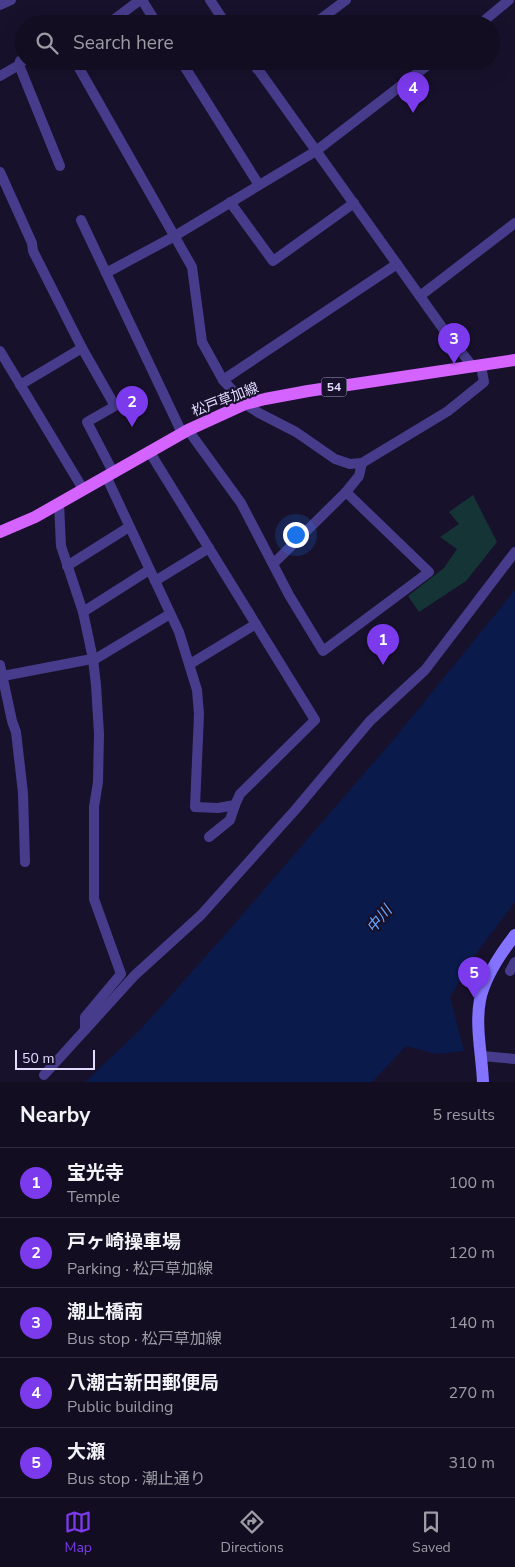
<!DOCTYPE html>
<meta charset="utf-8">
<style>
:root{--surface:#120d21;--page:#1f1b2e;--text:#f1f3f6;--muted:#9c9ca5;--line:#312d3f;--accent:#7c3aed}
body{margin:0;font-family:"Nunito Sans","Noto Sans JP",sans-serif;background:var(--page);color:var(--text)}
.scale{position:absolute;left:15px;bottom:12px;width:80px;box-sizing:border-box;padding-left:5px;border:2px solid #e3dcff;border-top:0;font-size:14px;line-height:18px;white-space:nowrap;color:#e3dcff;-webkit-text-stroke:4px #18112c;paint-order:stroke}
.you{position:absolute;left:295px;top:534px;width:18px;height:18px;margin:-12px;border:4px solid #fff;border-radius:50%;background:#1a73e8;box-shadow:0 0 0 8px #1a73e833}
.badge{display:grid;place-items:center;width:32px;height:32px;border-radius:50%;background:var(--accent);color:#fff;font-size:16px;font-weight:700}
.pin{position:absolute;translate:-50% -41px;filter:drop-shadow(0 1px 2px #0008)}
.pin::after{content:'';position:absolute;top:26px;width:18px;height:15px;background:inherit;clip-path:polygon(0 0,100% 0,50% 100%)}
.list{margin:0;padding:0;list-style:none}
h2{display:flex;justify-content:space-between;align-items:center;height:65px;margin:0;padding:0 20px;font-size:21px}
h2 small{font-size:16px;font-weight:400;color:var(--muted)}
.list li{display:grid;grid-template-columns:32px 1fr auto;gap:15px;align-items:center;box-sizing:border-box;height:70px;padding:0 20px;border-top:1px solid var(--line)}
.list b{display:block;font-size:19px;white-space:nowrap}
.list p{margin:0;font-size:16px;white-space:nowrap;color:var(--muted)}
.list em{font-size:16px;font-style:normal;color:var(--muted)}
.icon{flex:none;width:28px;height:28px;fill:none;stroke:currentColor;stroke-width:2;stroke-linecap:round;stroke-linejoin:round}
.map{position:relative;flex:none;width:515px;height:1082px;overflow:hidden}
.search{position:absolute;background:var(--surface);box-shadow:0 5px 20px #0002;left:15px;right:15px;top:15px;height:55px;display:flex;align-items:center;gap:12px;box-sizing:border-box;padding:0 18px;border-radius:28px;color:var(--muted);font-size:19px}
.sheet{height:415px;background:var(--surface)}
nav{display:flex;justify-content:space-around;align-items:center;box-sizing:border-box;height:70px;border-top:1px solid var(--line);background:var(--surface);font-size:14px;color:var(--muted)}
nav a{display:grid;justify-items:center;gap:2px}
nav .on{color:var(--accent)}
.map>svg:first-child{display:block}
</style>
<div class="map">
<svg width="515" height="1082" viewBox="0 0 515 1082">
<rect width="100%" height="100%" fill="#18112c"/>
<polygon fill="#143436" points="473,495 497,542 466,581 419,612 408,596 444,568 457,549 440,537 459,524 449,512"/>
<polygon fill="#0a1b4b" points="515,590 515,902 472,959 450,997 464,1051 436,1054 406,1046 372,1082 85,1082 141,1029 223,937 394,739"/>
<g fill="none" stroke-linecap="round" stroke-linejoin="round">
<g stroke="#473c8b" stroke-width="10">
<polyline points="142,0 157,24"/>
<polyline points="210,0 226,24"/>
<polyline points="0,5 11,0"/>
<polyline points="108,24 140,0"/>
<polyline points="314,24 346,0"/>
<polyline points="480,24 509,0"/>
<polyline points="75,61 192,267 202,342 223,380 245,404 259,413 296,432 335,459 350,464 362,463 448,411 484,382 481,366"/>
<polyline points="181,61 259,185"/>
<polyline points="252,61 444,330 473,367"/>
<polyline points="19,65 60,166"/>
<polyline points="257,69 266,61"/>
<polyline points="0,76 19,65 20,61 23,61"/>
<polyline points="0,172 32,243 33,251 82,348 115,406 87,422 113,472"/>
<polyline points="230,202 273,261 354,203"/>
<polyline points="81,220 182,433"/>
<polyline points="106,273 173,237 316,151 433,61"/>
<polyline points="420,296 515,223"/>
<polyline points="0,351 83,489"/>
<polyline points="223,380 397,264"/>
<polyline points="20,385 82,348"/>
<polyline points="188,430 241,503 289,595 323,651 429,572 346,492"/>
<polyline points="106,476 179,632 197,690 199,714 195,807 218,808 235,805 240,794 315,720 149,451"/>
<polyline points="59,503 61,546 83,612 93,659 96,685 99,734 98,782 94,807 94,899 121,974 85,1017 85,1030"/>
<polyline points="273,564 346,492 359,476 362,463"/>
<polyline points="67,566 129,527"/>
<polyline points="155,581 209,548"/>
<polyline points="83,612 149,570"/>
<polyline points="190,664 256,624"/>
<polyline points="0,665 12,721 16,732 23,793 25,862"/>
<polyline points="3,676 97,658 170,614"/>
<polyline points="209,837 230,820 235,805"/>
<polyline points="510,971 515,962"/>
<polyline points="482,1056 515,1059"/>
<polyline points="44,1075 135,975 201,915 296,809 370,721 425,670 515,552"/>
</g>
<path stroke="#8473ff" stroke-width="12" d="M483,1082c-1,-26 -8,-56 -3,-82 5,-24 21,-47 35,-65"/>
<polyline stroke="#d463ff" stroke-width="12" points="0,532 35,517 188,430 245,404 265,399 308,391 515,360"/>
</g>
<g text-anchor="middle" stroke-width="4.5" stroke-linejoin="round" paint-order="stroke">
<rect fill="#18112c" stroke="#a69fc0" stroke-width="1" x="321.5" y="377.5" width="25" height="19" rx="4"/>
<g font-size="12" font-weight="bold" fill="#e3dcff">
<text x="334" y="391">54</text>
</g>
<g font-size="14" fill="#e3dcff" stroke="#18112c">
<text transform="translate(225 399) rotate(-21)" y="5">松戸草加線</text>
</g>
<g font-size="15" font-style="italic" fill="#6aabff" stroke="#18112c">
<text transform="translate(379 919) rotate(-50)" y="5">中川</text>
</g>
</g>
</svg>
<div class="scale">50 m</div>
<div class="you"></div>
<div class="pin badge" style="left:383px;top:665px">1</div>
<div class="pin badge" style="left:132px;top:427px">2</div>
<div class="pin badge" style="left:454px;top:364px">3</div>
<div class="pin badge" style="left:413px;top:113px">4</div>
<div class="pin badge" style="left:474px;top:998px">5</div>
<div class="search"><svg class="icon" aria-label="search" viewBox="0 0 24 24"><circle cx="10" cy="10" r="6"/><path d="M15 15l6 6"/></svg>Search here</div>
</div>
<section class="sheet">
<h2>Nearby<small>5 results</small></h2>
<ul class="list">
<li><span class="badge">1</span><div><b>宝光寺</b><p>Temple</p></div><em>100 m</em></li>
<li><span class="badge">2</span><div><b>戸ヶ崎操車場</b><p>Parking · 松戸草加線</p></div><em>120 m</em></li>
<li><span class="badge">3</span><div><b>潮止橋南</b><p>Bus stop · 松戸草加線</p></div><em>140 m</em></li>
<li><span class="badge">4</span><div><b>八潮古新田郵便局</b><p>Public building</p></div><em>270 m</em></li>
<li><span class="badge">5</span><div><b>大瀬</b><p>Bus stop · 潮止通り</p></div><em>310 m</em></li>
</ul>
</section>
<nav>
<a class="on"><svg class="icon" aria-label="map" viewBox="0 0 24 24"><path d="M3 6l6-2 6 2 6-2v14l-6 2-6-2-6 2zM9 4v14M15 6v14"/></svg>Map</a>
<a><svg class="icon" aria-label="directions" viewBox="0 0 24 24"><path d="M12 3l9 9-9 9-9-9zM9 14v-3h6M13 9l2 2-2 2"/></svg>Directions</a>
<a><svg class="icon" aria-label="saved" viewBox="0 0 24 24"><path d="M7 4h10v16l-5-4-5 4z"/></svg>Saved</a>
</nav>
